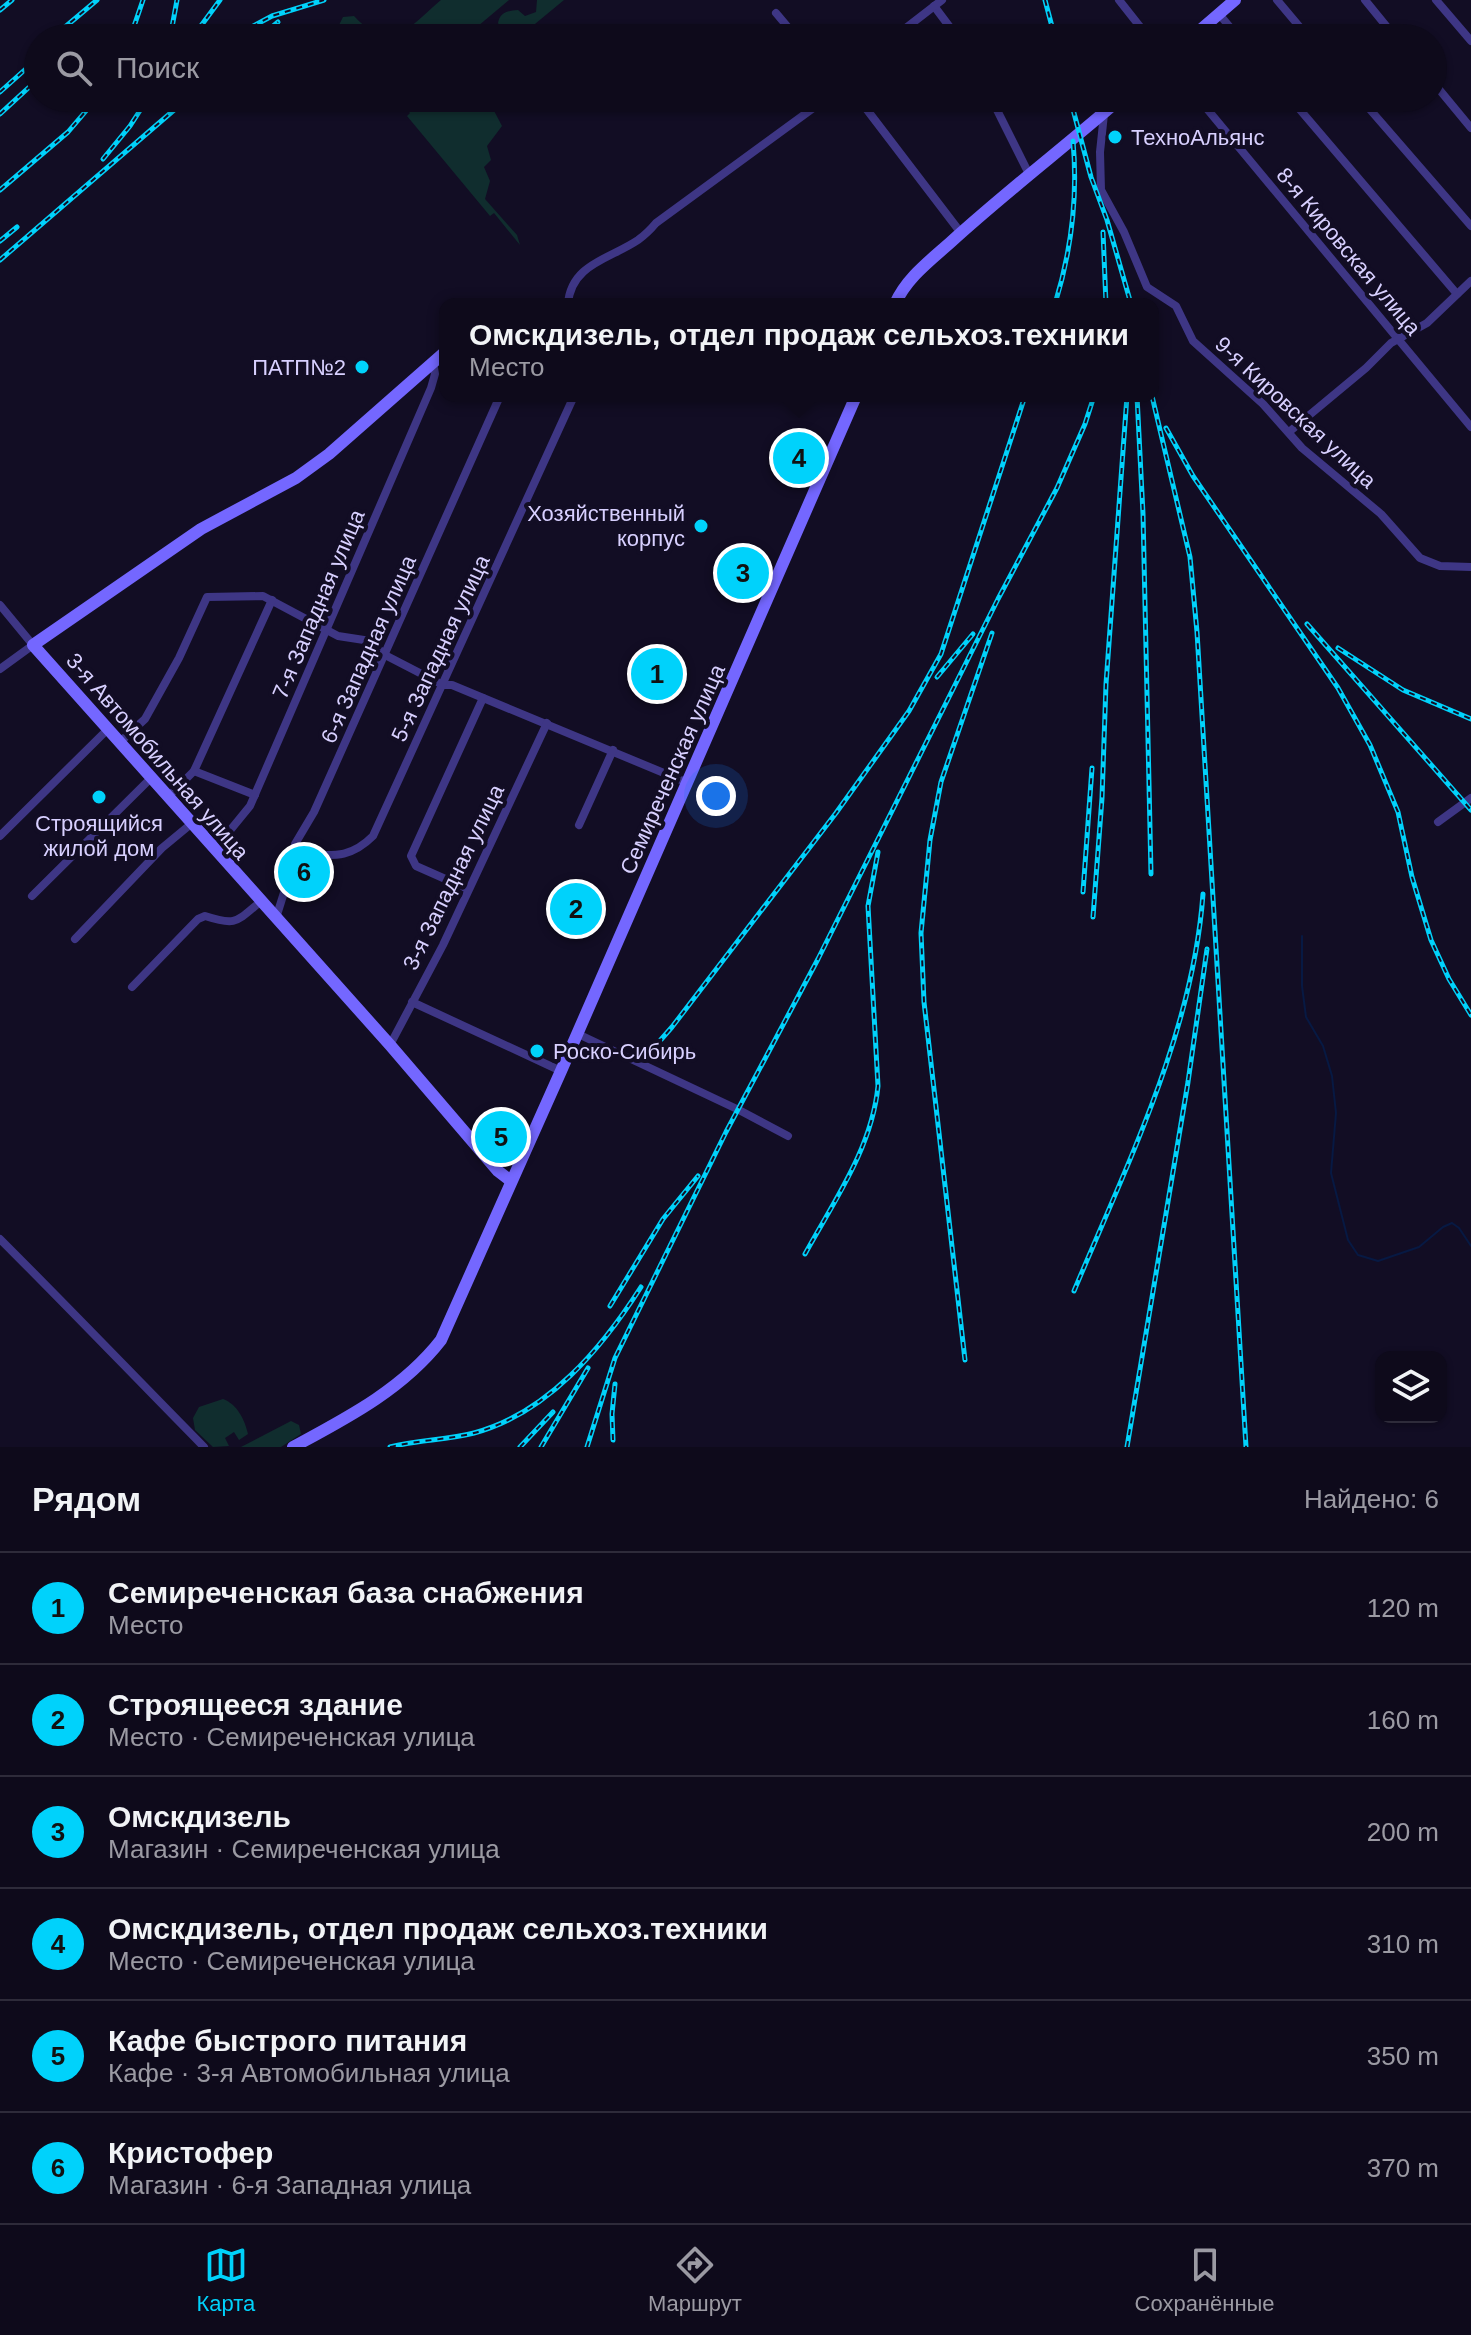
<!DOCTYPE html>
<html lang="ru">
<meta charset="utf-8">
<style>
:root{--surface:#0e0a1b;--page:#171324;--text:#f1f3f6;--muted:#9b9aa3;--line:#2e2b3a;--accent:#00d2fb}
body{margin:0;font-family:Arial,sans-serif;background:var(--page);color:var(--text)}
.controls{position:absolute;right:24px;bottom:24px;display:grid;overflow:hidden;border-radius:16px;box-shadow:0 2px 6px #0004}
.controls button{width:72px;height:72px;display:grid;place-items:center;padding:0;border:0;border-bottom:2px solid var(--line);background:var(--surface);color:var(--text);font:40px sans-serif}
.you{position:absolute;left:716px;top:796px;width:28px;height:28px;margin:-20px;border:6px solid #fff;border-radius:50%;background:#1a73e8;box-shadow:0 0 0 12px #1a73e833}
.badge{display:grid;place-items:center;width:52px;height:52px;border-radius:50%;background:var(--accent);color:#111;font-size:26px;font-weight:700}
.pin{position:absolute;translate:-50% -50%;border:4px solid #fff;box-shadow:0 2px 8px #0006}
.popup{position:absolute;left:439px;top:298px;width:720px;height:104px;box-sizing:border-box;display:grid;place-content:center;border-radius:16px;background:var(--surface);filter:drop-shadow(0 2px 6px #0005);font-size:26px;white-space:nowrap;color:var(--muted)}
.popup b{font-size:30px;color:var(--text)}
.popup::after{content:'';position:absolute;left:50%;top:100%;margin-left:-16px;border:16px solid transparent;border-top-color:var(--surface)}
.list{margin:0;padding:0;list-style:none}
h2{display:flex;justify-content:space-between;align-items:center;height:104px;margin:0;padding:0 32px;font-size:34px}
h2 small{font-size:26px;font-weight:400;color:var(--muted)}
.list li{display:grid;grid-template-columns:52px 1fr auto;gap:24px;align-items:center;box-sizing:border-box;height:112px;padding:0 32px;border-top:2px solid var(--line)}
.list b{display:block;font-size:30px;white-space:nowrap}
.list p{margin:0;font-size:26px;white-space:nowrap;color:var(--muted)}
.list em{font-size:26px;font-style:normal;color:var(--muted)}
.icon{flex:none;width:44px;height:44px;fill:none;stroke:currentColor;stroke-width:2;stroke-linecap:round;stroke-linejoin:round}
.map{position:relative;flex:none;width:1471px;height:1447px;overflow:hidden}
.search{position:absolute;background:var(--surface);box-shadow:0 2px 6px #0004;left:24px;right:24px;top:24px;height:88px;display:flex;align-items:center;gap:20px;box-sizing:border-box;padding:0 28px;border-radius:44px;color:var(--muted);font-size:30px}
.sheet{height:776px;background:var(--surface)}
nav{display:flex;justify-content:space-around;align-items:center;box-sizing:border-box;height:112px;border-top:2px solid var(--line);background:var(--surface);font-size:22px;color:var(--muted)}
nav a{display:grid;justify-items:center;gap:4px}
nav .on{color:var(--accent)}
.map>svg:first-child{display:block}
</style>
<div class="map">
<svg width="1471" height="1447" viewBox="0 0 1471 1447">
<rect width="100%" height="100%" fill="#120d24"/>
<g fill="#102d2e">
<path d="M441,0h68l-31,26 -3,12h-128l-9,-11 5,-10 11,-1c37,40 55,11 87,-16z"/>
<path d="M537,0h27l-46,38h-12l-8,-15c2,-11 10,-12 20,-13l7,6 11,-4z"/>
<polygon points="397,98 476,98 490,103 502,126 487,146 491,160 484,167 490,181 485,199 517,235 520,245 494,213 490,216 407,116 410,113"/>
<path d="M223,1399c14,5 22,21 25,35l-9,6 -5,-8 -9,6 4,8 -16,1 -18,-17 -2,-12 6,-11z"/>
<polygon points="291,1421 299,1425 301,1434 281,1447 241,1447"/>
</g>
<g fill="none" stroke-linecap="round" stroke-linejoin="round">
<polyline stroke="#071943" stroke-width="2" points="1302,936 1302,986 1306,1017 1323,1046 1332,1076 1336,1113 1331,1173 1348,1240 1358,1255 1378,1261 1419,1247 1443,1227 1452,1223 1459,1228 1471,1246"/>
<g stroke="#3e3685" stroke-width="8">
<polyline points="1119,0 1149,38"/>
<polyline points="1277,0 1309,38"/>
<polyline points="1365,0 1396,38"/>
<polyline points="1436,0 1471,41"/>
<polyline points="934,6 958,38"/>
<polyline points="776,13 797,38"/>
<polyline points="1219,14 1239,38"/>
<polyline points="893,38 942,0"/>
<polyline points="1433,82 1471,128"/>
<polyline points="858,98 961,233"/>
<polyline points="991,98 1029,174"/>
<polyline points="1198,98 1471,427"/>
<polyline points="1290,98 1457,294"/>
<polyline points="1360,98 1471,226"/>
<polyline points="1104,114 1100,152 1101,190 1124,232 1147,287 1176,306 1193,341 1263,404 1302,448 1381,514 1420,558 1440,566 1471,567"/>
<path d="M568,304c3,-40 42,-45 70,-64 7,-5 13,-11 18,-17l171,-125"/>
<polyline points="1289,432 1366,368 1391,343 1427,323 1471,281"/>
<polyline points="0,605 33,645 0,669"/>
<polyline points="119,743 145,719 179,658 207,597 263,596 338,636 364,640 373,644 385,655 443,685 452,685 688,783"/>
<polyline points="194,771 255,795"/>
<polyline points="168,797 194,771 272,600"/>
<polyline points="1438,822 1471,798"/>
<polyline points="579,825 613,750"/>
<polyline points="0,836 107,730"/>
<polyline points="214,850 250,806 431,388 435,374 433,362"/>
<path d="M294,854c34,0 53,8 79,-18l201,-440"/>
<polyline points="468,889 416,866 411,856 483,698"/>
<polyline points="32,896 151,778"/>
<polyline points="276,918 292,867 295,844 314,812 500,396"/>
<polyline points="75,939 162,848 191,824"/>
<path d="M132,987l66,-68 7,-3c31,10 31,6 55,-14"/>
<polyline points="412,1002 561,1071"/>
<polyline points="578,1034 739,1110 788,1136"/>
<polyline points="390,1045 443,945 547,723"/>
<path d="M0,1239c69,69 136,139 204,208"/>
</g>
<g stroke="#7467ff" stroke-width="12">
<polyline points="1191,38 1235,0"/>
<path d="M895,304c12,-27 36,-44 57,-63 55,-50 114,-95 169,-143"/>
<polyline points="445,352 329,454 296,478 201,529 33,645 390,1045 498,1171 511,1181"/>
<path d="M293,1447c54,-29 110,-58 148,-107l120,-269 295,-675"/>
</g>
<g stroke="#00d2fb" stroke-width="5">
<g id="rail">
<polyline points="1045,0 1055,38"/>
<polyline points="0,10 12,0"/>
<polyline points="52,38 97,0"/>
<polyline points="130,38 143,0"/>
<polyline points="170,38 177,0"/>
<polyline points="192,38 220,0"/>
<polyline points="231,38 272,16 324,0"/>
<polyline points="259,38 278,22"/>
<polyline points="0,92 38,58"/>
<polyline points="1070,98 1091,177 1107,220 1131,304"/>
<polyline points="0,114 38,79"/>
<polyline points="103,159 130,126 148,98"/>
<polyline points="0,190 68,132 97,98"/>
<polyline points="1103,232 1106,304"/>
<polyline points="0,241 17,227"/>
<polyline points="0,260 188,98"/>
<path d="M1055,304c16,-52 23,-108 18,-163"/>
<polyline points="1137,396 1143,514 1151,874"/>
<polyline points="1152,396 1190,557 1197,632 1246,1447"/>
<polyline points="1166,428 1193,476 1338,688 1370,745 1398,812 1412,877 1431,940 1449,979 1471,1015"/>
<polyline points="1307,624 1471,810"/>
<polyline points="1338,648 1403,690 1471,719"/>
<polyline points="937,677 973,634"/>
<polyline points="1083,892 1092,768"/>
<polyline points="1093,917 1102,798 1106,684 1127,396"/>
<polyline points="658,1043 672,1027 836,813 909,711 941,654 1025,396"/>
<path d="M805,1254c29,-53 67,-106 73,-168l-10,-180 10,-54"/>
<path d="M1074,1291c53,-127 119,-258 129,-397"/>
<polyline points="610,1306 663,1219 698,1176"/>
<polyline points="965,1360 924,1002 921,933 930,840 941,782 992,633"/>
<polyline points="613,1440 612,1414 615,1384"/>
<path d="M390,1447c28,-7 57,-7 84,-14 74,-20 128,-85 167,-146"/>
<polyline points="520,1447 553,1412"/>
<polyline points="541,1447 588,1368"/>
<polyline points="587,1447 615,1358 726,1132 818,959 998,599 1057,488 1085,424 1094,396"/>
<polyline points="1127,1447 1188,1082 1207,949"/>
</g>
</g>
<use href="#rail" stroke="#120d24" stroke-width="2" stroke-dasharray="6" stroke-linecap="butt"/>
</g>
<g fill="#00d2fb" stroke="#120d24" stroke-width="3">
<circle cx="1115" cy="137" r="8"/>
<circle cx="362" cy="367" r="8"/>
<circle cx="701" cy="526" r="8"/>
<circle cx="99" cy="797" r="8"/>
<circle cx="537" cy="1051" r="8"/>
</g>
<g text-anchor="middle" stroke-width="8" stroke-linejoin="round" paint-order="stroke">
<g font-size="22" fill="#d8d0ff" stroke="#120d24" text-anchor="start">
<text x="1131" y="145">ТехноАльянс</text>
<text x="346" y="375" text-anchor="end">ПАТП№2</text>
<text x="685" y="521" text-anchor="end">Хозяйственный<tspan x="685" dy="25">корпус</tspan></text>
<text x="99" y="831" text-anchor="middle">Строящийся<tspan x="99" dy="25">жилой дом</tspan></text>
<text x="553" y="1059">Роско-Сибирь</text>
</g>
<g font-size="22" fill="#d8d0ff" stroke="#120d24">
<text transform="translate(1349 251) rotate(50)" y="8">8-я Кировская улица</text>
<text transform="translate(1296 412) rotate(43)" y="8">9-я Кировская улица</text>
<text transform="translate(318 604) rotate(-67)" y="8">7-я Западная улица</text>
<text transform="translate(440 648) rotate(-65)" y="8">5-я Западная улица</text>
<text transform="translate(368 649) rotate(-66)" y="8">6-я Западная улица</text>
<text transform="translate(158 756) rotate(49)" y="8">3-я Автомобильная улица</text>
<text transform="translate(672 769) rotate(-66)" y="8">Семиреченская улица</text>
<text transform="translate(453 877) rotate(-64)" y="8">3-я Западная улица</text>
</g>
</g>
</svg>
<div class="controls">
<button><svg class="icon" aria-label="layers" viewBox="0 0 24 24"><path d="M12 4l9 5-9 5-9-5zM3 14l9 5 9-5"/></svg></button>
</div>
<div class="you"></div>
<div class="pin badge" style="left:657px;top:674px">1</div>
<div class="pin badge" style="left:576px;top:909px">2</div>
<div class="pin badge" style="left:743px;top:573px">3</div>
<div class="pin badge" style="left:799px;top:458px">4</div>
<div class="popup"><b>Омскдизель, отдел продаж сельхоз.техники</b>Место</div>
<div class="pin badge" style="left:501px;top:1137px">5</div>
<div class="pin badge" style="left:304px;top:872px">6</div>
<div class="search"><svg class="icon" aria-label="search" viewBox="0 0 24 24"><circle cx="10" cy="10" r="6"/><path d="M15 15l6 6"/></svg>Поиск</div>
</div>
<section class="sheet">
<h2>Рядом<small>Найдено: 6</small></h2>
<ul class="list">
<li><span class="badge">1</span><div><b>Семиреченская база снабжения</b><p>Место</p></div><em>120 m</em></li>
<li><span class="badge">2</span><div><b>Строящееся здание</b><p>Место · Семиреченская улица</p></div><em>160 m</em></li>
<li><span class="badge">3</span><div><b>Омскдизель</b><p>Магазин · Семиреченская улица</p></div><em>200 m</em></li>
<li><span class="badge">4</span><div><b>Омскдизель, отдел продаж сельхоз.техники</b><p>Место · Семиреченская улица</p></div><em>310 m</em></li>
<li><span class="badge">5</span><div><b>Кафе быстрого питания</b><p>Кафе · 3-я Автомобильная улица</p></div><em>350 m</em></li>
<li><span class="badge">6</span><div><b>Кристофер</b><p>Магазин · 6-я Западная улица</p></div><em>370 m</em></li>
</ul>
</section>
<nav>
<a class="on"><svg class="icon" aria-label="map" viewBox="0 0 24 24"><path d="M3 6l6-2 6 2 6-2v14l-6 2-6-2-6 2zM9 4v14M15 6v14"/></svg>Карта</a>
<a><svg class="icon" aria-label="directions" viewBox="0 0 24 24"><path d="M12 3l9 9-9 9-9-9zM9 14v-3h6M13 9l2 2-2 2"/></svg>Маршрут</a>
<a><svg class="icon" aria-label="saved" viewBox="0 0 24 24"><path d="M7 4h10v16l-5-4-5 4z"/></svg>Сохранённые</a>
</nav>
